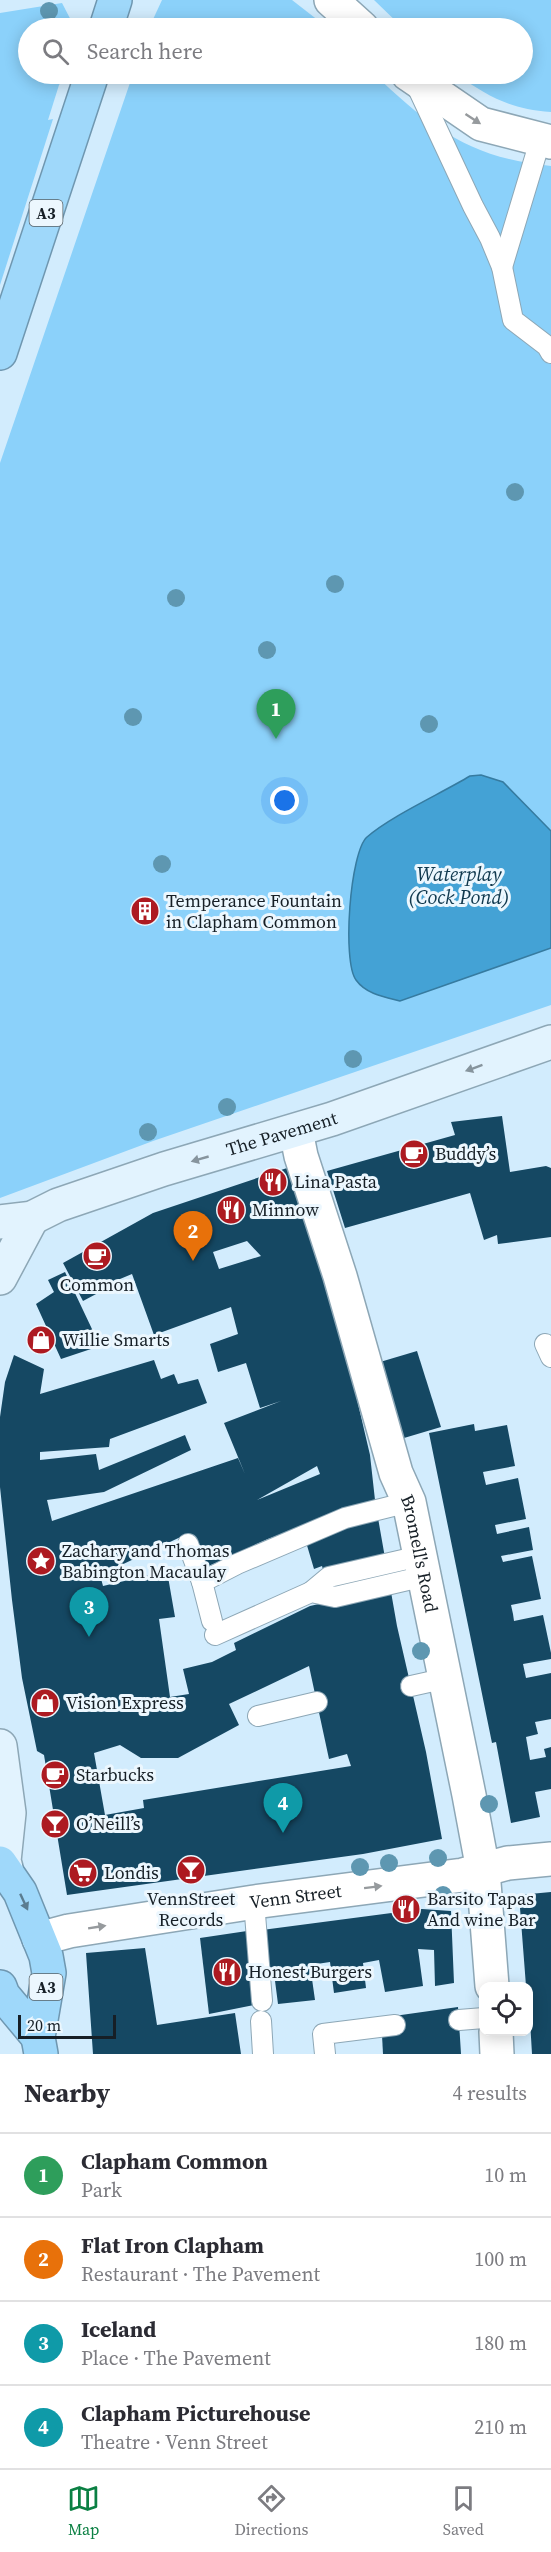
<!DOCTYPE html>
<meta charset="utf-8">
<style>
:root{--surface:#fff;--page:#f7f7f7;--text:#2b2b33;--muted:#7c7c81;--line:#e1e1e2;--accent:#0b8043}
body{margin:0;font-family:"Source Serif 4",serif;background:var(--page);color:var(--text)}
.controls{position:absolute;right:18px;bottom:18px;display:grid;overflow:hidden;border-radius:12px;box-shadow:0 3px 15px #0003}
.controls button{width:54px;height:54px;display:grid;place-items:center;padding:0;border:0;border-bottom:2px solid var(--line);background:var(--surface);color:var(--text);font:30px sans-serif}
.scale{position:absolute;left:18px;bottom:15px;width:98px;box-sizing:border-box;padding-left:6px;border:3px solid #161f26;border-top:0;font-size:16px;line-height:21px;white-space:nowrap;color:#161f26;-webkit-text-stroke:4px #ecf7fe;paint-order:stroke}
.you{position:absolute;left:285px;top:801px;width:21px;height:21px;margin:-15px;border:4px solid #fff;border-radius:50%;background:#1a73e8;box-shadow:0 0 0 9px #1a73e833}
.badge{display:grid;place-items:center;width:39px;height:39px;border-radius:50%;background:var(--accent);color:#fff;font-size:20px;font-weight:700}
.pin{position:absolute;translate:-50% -50px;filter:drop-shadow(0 2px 3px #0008)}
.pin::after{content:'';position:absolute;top:32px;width:21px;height:18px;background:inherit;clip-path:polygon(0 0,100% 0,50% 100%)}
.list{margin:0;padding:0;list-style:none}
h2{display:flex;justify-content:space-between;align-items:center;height:78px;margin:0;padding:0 24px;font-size:26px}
h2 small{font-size:20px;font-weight:400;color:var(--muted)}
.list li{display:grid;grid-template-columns:39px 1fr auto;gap:18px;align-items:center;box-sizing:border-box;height:84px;padding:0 24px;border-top:2px solid var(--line)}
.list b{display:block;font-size:22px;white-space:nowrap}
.list p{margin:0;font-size:20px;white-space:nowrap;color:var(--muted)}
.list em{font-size:20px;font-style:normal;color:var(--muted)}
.icon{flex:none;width:33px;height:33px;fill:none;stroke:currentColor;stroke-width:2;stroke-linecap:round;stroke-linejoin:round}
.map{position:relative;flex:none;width:551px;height:2054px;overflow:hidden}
.search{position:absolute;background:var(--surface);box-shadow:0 3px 15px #0003;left:18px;right:18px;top:18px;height:66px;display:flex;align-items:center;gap:15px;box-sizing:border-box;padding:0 21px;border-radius:33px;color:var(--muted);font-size:22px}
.sheet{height:414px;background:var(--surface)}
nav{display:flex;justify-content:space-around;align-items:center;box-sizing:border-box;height:84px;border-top:2px solid var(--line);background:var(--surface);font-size:16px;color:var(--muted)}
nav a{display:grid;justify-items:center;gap:3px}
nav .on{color:var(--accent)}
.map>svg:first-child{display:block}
</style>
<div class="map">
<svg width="551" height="2054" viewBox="0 0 551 2054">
<rect width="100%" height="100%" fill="#d2ecfd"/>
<g fill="#8bd1fa">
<polygon points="162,0 292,0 328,28 149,28"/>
<path d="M374,0h177v112c-43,-3 -62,-16 -96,-38h67v-46h-119z"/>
<polygon points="62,3 75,28 28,28 28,74 67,74 59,85 48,120 53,119 0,285 0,13"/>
<path d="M133,74h241c57,54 96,84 177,92v839l-398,136 -153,57v-735z"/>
</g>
<path fill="#44a2d5" stroke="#367ba0" stroke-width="1.5" d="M481,775l22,7 48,49v117l-151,53c-16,-4 -34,-7 -44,-21 -14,-19 -6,-128 11,-143 24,-21 73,-43 103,-61z"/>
<g fill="#154863" fill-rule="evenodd">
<polygon points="502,1116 510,1172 546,1166 551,1168 551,1237 498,1244 497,1235 484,1240 470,1193 345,1228 327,1171 455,1135 451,1122"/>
<path d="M290,1167l62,211 18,77 5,45 -107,39 -66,30 -13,-36 -89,42 3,11 64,-15 8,46 -16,2 11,78 19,-3 -6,-25 29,-7 24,-12 -2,-7 76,-37 22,-5 -10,-35 -8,3 -8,-27 72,-24 19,108 29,126 16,87 -79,15 -296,41 -23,-140 -7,-4 -15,-73 -10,-78 -12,-113v-70l5,-35 9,-27 30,14 -4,25 114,-34 7,19 13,-5 4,10 20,-5 9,24 -97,36 -1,8 -69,5v8l56,-6 3,16 86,-35 6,15 -87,42 -57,8 5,21 186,-63 7,16 -21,-51 57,-22 -21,7 -14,-45 -28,9 -8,-28 28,-10 -7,-27 -77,28 -22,-61 -36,15 2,4 -15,8 -20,-38 90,-50zM247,1241l14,15 -42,13 -6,-17zM317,1466l3,8 -63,26zM309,1666l20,93 18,-5 4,12 -208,34 1,8 -39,7 -11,-62 26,-8 21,13h37l61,-33 -10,-21z"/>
<polygon points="65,1272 100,1346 61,1359 36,1304 54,1292 48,1280"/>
<polygon points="417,1351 441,1427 404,1438 380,1362"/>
<polygon points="474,1424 475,1431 507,1425 515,1466 483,1472 486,1485 518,1478 526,1519 495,1525 497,1534 529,1527 533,1550 501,1556 503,1562 532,1556 541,1599 511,1605 513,1614 514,1621 543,1615 551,1653 551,1659 523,1664 526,1678 551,1673 551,1719 535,1722 538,1734 526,1737 530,1760 546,1757 544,1749 551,1747 551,1789 535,1792 540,1817 511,1823 496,1742 492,1743 429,1433"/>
<polygon points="551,1892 551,2054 532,2054 528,1986 526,1986 519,1895"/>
<polygon points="422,1909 451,1911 454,1983 435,1986 434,1950 418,1949 423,1986 385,1992 379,1960 363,1963 366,1988 334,1993 330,1962 310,1965 315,2000 278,2004 274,1973 267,1972 262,1930"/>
<polygon points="247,1931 254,2005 209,2014 200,1938"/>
<polygon points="145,1948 157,2025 235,2013 241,2054 93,2054 86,1953"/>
<polygon points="458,2007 461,2054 383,2054 382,2035 394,2016"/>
</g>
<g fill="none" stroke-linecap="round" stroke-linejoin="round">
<g stroke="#8da7b6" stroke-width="22">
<g id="lane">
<polyline points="415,82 473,206 490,238 502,267 513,320 547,346 551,353"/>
<polyline points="502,267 540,141"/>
<polyline points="545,1344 551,1357"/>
<polyline points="188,1544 202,1582"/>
<polyline points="311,1592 329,1577 420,1556"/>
<polyline points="212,1621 202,1582 237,1564 345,1518 409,1502"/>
<polyline points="215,1635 311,1592 335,1597 425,1576"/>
<polyline points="411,1686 447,1678"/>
<polyline points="258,1716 317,1702"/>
<polyline points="254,1902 262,2001"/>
<polyline points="459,2020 484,2018"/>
<polyline points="261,2021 263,2054"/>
<polyline points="325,2054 323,2034 395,2025"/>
</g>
</g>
<g stroke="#8da7b6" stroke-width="36">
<g id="street">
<polyline points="331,0 362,28"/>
<polyline points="408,74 481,124 551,142"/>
<path id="s1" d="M296,1131l5,25 39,120 56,197 13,29 60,293 14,75 9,116"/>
<path id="s2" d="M39,1939l30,-8 185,-29 209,-27 45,-12 43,-4"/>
<polyline points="496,2032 497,2054"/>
</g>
</g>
<g stroke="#8da7b6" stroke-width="36">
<g id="secondary">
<path id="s3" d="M0,1222l32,-4 26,-13 106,-36 168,-50 219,-77"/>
<polyline points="0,1278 32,1218"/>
<polyline points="0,1746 9,1813 4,1861 6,1868"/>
</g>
</g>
<g stroke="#6f97b0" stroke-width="36">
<g id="highway">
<polyline points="106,28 115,0"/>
<polyline points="0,353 92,74"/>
<polyline points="0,1863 20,1892 46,1956 49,1973 38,2037 41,2054"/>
<polyline points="0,1987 3,1995 38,2037"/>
</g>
</g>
<use href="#lane" stroke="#fff" stroke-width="20"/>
<use href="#street" stroke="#fff" stroke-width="33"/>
<use href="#secondary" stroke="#e2f3fe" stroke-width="33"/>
<use href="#highway" stroke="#9fd8fa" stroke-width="33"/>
</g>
<g fill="#5e97b1">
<circle cx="49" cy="11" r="9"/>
<circle cx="515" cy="492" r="9"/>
<circle cx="335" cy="584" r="9"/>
<circle cx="176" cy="598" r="9"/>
<circle cx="267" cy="650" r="9"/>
<circle cx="133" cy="717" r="9"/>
<circle cx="429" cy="724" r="9"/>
<circle cx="162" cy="864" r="9"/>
<circle cx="353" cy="1059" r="9"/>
<circle cx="227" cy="1107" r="9"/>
<circle cx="148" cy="1132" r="9"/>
<circle cx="421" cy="1651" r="9"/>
<circle cx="489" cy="1804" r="9"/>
<circle cx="438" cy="1858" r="9"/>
<circle cx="389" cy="1863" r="9"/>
<circle cx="360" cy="1867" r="9"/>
<circle cx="443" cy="1895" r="9"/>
</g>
<defs><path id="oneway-solid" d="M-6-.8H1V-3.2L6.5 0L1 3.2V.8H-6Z" transform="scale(1.5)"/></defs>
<g fill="#969a9d">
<use href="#oneway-solid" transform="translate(473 119) rotate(33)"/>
<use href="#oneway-solid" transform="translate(373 1887) rotate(-7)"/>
<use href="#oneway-solid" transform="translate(97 1927) rotate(-9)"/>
</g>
<g fill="#86949d">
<use href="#oneway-solid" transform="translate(474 1068) rotate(160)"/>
<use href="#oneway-solid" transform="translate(200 1159) rotate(164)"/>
</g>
<use fill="#5a7c90" href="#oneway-solid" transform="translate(24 1902) rotate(65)"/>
<defs>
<g id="building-disc" transform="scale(1.5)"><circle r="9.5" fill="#ad1a21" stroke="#ecf7fe"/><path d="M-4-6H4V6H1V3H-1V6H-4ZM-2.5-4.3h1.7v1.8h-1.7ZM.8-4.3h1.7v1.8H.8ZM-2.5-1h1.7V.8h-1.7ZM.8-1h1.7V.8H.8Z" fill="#fff"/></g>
<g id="cafe-disc" transform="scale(1.5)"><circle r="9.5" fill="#ad1a21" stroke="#ecf7fe"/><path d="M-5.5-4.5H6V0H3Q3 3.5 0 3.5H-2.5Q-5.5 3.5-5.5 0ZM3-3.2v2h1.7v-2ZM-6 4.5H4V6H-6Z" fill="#fff"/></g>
<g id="restaurant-disc" transform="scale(1.5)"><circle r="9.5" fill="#ad1a21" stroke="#ecf7fe"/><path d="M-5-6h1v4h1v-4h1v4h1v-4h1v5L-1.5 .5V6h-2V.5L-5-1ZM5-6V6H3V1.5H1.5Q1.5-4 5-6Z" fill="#fff"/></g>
<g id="shop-disc" transform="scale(1.5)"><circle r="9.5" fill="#ad1a21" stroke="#ecf7fe"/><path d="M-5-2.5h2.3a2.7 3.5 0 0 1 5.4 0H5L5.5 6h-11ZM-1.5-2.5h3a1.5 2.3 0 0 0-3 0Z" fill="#fff"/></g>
<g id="sight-disc" transform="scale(1.5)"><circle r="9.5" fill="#ad1a21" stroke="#ecf7fe"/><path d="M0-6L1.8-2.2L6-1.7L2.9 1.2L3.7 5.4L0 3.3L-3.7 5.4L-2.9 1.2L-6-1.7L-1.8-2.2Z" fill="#fff"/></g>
<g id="bar-disc" transform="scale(1.5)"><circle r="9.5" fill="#ad1a21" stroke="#ecf7fe"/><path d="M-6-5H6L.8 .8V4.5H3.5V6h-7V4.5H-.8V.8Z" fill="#fff"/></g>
<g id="supermarket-disc" transform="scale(1.5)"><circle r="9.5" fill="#ad1a21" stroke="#ecf7fe"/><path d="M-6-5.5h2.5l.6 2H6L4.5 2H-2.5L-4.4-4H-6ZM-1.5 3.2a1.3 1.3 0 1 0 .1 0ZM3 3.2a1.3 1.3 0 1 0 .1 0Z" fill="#fff"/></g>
</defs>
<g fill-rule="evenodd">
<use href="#building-disc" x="145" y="911"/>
<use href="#cafe-disc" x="414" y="1154"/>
<use href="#restaurant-disc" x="273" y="1182"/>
<use href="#restaurant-disc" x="231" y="1210"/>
<use href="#cafe-disc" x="97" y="1256"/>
<use href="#shop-disc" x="41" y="1340"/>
<use href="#sight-disc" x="41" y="1561"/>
<use href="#shop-disc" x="45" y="1703"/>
<use href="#cafe-disc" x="55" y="1775"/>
<use href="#bar-disc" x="55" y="1824"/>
<use href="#bar-disc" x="191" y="1870"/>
<use href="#supermarket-disc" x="83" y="1873"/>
<use href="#restaurant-disc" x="406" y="1909"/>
<use href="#restaurant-disc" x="227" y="1972"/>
</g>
<g text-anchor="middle" stroke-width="6" stroke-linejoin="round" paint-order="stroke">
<g fill="#ecf7fe" stroke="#566067" stroke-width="1.5">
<rect x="29.5" y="200" width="33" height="26" rx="4.5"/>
<rect x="29.5" y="1974" width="33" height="26" rx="4.5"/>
</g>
<g font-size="16" font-weight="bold" fill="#161f26">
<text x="46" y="219">A3</text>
<text x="46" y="1993">A3</text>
</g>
<g font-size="18" fill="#161f26" stroke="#ecf7fe" text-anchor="start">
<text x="166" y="907">Temperance Fountain<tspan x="166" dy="21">in Clapham Common</tspan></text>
<text x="435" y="1160">Buddy’s</text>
<text x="294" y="1188">Lina Pasta</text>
<text x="252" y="1216">Minnow</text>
<text x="97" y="1291" text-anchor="middle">Common</text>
<text x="62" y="1346">Willie Smarts</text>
<text x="62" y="1557">Zachary and Thomas<tspan x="62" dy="21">Babington Macaulay</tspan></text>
<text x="66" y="1709">Vision Express</text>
<text x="76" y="1781">Starbucks</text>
<text x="76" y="1830">O’Neill’s</text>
<text x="104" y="1879">Londis</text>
<text x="191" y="1905" text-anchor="middle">VennStreet<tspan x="191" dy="21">Records</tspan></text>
<text x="427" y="1905">Barsito Tapas<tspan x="427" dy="21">And wine Bar</tspan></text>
<text x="248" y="1978">Honest Burgers</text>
</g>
<g font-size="18" fill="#161f26" stroke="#ecf7fe">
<text dy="6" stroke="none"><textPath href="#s3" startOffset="296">The Pavement</textPath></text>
<text dy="6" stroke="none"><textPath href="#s1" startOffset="441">Bromell's Road</textPath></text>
<text dy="6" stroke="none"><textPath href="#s2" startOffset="260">Venn Street</textPath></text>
</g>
<g font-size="20" font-style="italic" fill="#0f384e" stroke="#ecf7fe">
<text x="459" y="881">Waterplay<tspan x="459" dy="23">(Cock Pond)</tspan></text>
</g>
</g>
</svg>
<div class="controls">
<button><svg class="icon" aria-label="locate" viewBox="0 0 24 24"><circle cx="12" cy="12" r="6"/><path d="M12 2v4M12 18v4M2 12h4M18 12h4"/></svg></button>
</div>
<div class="scale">20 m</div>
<div class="you"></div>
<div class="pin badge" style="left:276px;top:739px;background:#2e9e5b">1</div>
<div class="pin badge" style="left:193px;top:1261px;background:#e8710a">2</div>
<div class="pin badge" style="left:89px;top:1637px;background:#0f9aa8">3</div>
<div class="pin badge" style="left:283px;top:1833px;background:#0f9aa8">4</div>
<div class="search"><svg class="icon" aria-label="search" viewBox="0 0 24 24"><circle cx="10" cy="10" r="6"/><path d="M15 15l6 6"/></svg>Search here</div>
</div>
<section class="sheet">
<h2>Nearby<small>4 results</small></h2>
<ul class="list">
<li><span class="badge" style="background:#2e9e5b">1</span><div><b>Clapham Common</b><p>Park</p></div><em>10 m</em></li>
<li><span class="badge" style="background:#e8710a">2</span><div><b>Flat Iron Clapham</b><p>Restaurant · The Pavement</p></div><em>100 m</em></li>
<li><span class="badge" style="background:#0f9aa8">3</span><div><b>Iceland</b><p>Place · The Pavement</p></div><em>180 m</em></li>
<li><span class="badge" style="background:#0f9aa8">4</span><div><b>Clapham Picturehouse</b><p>Theatre · Venn Street</p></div><em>210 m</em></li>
</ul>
</section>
<nav>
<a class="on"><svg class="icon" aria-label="map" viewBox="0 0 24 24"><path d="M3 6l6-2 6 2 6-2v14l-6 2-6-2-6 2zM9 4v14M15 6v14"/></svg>Map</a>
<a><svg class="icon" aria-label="directions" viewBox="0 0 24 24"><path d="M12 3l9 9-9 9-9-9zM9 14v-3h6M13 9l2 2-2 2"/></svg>Directions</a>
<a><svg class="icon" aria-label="saved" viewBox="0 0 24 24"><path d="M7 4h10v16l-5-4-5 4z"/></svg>Saved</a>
</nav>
